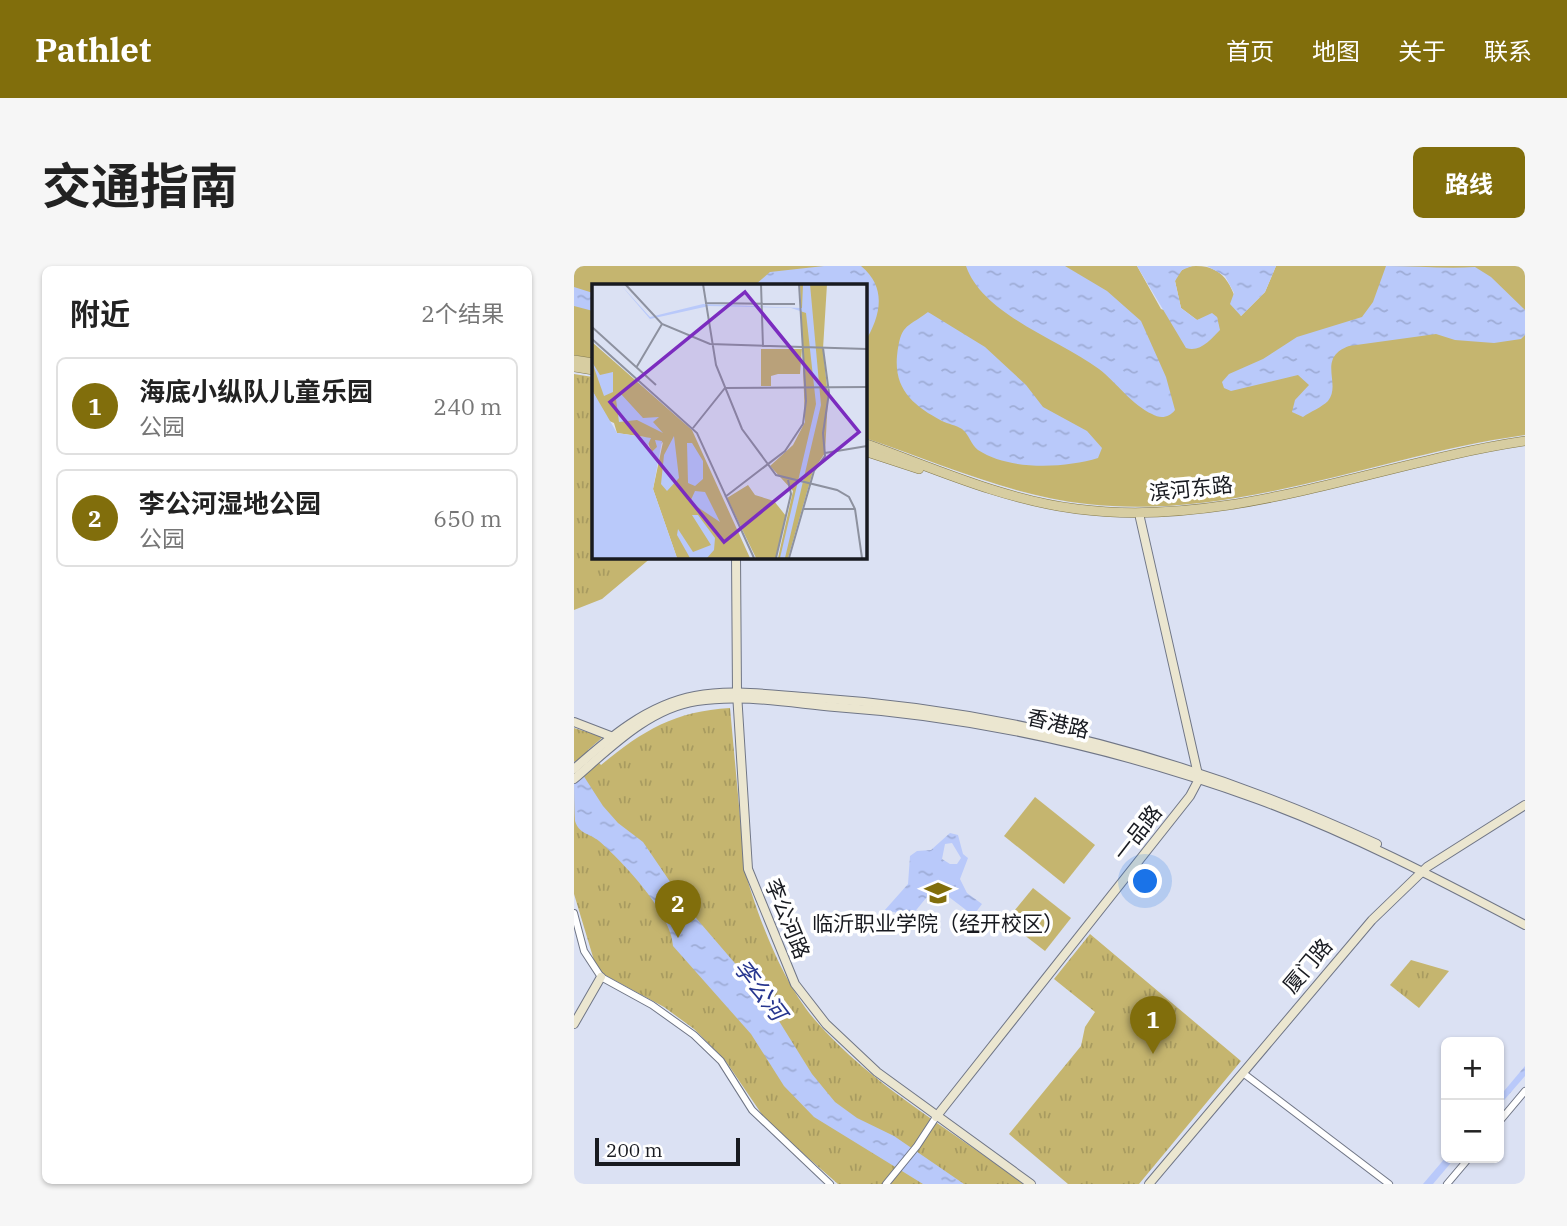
<!DOCTYPE html>
<html lang="zh">
<meta charset="utf-8">
<style>
:root{--surface:#fff;--page:#f6f6f6;--text:#222;--muted:#767676;--line:#e0e0e0;--accent:#816e0c}
body{margin:0;font-family:"IBM Plex Serif","Noto Sans SC",serif;background:var(--page);color:var(--text)}
.controls{position:absolute;right:21px;bottom:21px;display:grid;overflow:hidden;border-radius:10px;box-shadow:0 2px 5px #0004}
.controls button{width:63px;height:63px;display:grid;place-items:center;padding:0;border:0;border-bottom:2px solid var(--line);background:var(--surface);color:var(--text);font:35px sans-serif}
.scale{position:absolute;left:21px;bottom:18px;width:145px;box-sizing:border-box;padding-left:7px;border:4px solid #181a20;border-top:0;font-size:19px;line-height:24px;white-space:nowrap;color:#181a20;-webkit-text-stroke:5px #fff;paint-order:stroke}
.you{position:absolute;left:572px;top:616px;width:24px;height:24px;margin:-18px;border:5px solid #fff;border-radius:50%;background:#1a73e8;box-shadow:0 0 0 10px #1a73e833}
.badge{display:grid;place-items:center;width:46px;height:46px;border-radius:50%;background:var(--accent);color:#fff;font-size:23px;font-weight:700}
.pin{position:absolute;translate:-50% -58px;filter:drop-shadow(0 2px 4px #0008)}
.pin::after{content:'';position:absolute;top:37px;width:24px;height:21px;background:inherit;clip-path:polygon(0 0,100% 0,50% 100%)}
.list{margin:0;padding:0;list-style:none}
h2{display:flex;justify-content:space-between;align-items:center;height:91px;margin:0;padding:0 28px;font-size:30px}
h2 small{font-size:23px;font-weight:400;color:var(--muted)}
.list li{display:grid;grid-template-columns:46px 1fr auto;gap:21px;align-items:center;box-sizing:border-box;height:98px;margin:0 14px 14px;padding:0 14px;border:2px solid var(--line);border-radius:10px}
.list b{display:block;font-size:26px;white-space:nowrap}
.list p{margin:0;font-size:23px;white-space:nowrap;color:var(--muted)}
.list em{font-size:23px;font-style:normal;color:var(--muted)}
.map{position:relative;flex:none;width:951px;height:918px;overflow:hidden;border-radius:10px}
header{display:flex;align-items:center;gap:42px;box-sizing:border-box;height:98px;padding:0 35px;background:var(--accent);color:#fff}
header strong{font-size:33px}
nav{display:flex;gap:38px;margin-inline-start:auto;font-size:24px}
.intro{display:flex;align-items:center;justify-content:space-between;box-sizing:border-box;height:168px;padding:0 42px}
h1{margin:0;font-size:49px}
.button{padding:18px 32px;border-radius:10px;background:var(--accent);color:#fff;font-size:24px;font-weight:700}
main{display:flex;gap:42px;padding:0 42px}
aside{flex:1;background:var(--surface);border-radius:10px;box-shadow:0 2px 5px #0004}
.map>svg:first-child{display:block}
</style>
<header>
<strong>Pathlet</strong>
<nav><a>首页</a><a>地图</a><a>关于</a><a>联系</a></nav>
</header>
<div class="intro"><h1>交通指南</h1><a class="button">路线</a></div>
<main>
<aside>
<h2>附近<small>2个结果</small></h2>
<ul class="list">
<li><span class="badge">1</span><div><b>海底小纵队儿童乐园</b><p>公园</p></div><em>240 m</em></li>
<li><span class="badge">2</span><div><b>李公河湿地公园</b><p>公园</p></div><em>650 m</em></li>
</ul>
</aside>
<div class="map">
<svg width="951" height="918" viewBox="0 0 951 918">
<defs>
<pattern id="park-tufts" width="24" height="20" patternUnits="userSpaceOnUse" patternTransform="scale(1.75)"><rect width="24" height="20" fill="#c5b56f"/><path d="M3 7l-1-3M5 7V3M7 7l1-3M15 17l-1-3M17 17v-4M19 17l1-3" fill="none" stroke="#a89b60"/></pattern>
<pattern id="water-ripples" width="26" height="14" patternUnits="userSpaceOnUse" patternTransform="scale(1.75)"><rect width="26" height="14" fill="#b9c9fa"/><path d="M2 4q2-2 4 0t4 0M15 11q2-2 4 0t4 0" fill="none" stroke="#9eacd6"/></pattern>
</defs>
<rect width="100%" height="100%" fill="#dbe1f3"/>
<g fill="#c5b56f">
<path d="M0,0h563l24,43 58,21 -2,-13 -20,3 -16,-12 -6,-27c3,-10 10,-15 21,-15 32,0 37,25 45,50l24,-24 11,-26h249v169c-145,20 -288,86 -438,69 -76,-8 -150,-42 -222,-66l-1,-153h-271v74l-19,-4z"/>
<polygon points="461,531 521,579 490,618 430,570"/>
<polygon points="459,622 497,652 471,685 432,655"/>
</g>
<g fill="url(#park-tufts)">
<polygon points="0,108 19,111 19,290 78,291 28,333 0,344"/>
<path d="M156,442l15,163c13,47 38,112 70,149 58,67 139,111 208,164h-185l-71,-62 -42,-62 -31,-31 -30,-22 -61,-33 -7,-7 -22,-73v-166l29,9 -15,13 13,15c41,-34 74,-54 129,-57z"/>
<polygon points="516,668 667,795 565,918 494,918 435,868 507,780 511,761 521,746 480,713"/>
<polygon points="837,694 875,705 845,742 816,719"/>
</g>
<g fill="url(#water-ripples)" fill-rule="evenodd">
<path d="M250,0h37c27,22 19,51 4,76l-1,-57h-109l15,-13z"/>
<path d="M392,0h99l42,25 34,30 25,56 9,33c-6,8 -15,9 -23,4 -20,-9 -36,-32 -53,-45 -40,-30 -116,-54 -133,-103z"/>
<path d="M563,0h55l-10,4 -7,11 6,27 16,12 15,-7 5,4 3,13c-9,9 -20,23 -34,18z"/>
<polygon points="633,0 702,0 691,26 667,50 656,38 660,27 651,10"/>
<path d="M812,0c31,0 60,3 89,1l16,10 34,33v25l-4,4 -27,4 -39,-3 -19,-6 -87,12c-33,12 -7,38 -21,55 -6,6 -18,11 -25,16l-11,-5 3,-12 14,-15 -11,-10 -67,16 -7,-3 -2,-6 7,-8 34,-15 34,-22 65,-20 11,-15z"/>
<polygon points="0,21 19,27 19,45 0,40"/>
<path d="M354,46l57,35 41,38 17,22 44,24 15,17 -4,10c-33,10 -88,13 -120,-8 -7,-5 -9,-16 -16,-21 -6,-4 -14,-5 -20,-8 -28,-15 -48,-31 -45,-65 4,-32 8,-27 31,-44z"/>
<path d="M0,495l29,45 15,17 25,19 47,69 74,86 48,77 23,28 22,16 37,18 70,48h-41l-109,-67 -30,-31 -33,-52 -78,-88c-1,-32 -50,-84 -74,-105 -10,-8 -20,-7 -24,-20 -1,-16 -1,-43 -1,-60z"/>
<path d="M376,567l8,2 5,19 5,4 -8,21 7,14 15,11 -6,8 -6,1 -25,-19 -3,-9 -7,2 -31,38 -9,-13 -11,-1 24,-27 2,-28 7,-5 14,-1zM378,577l9,15 -4,6h-7l-8,-5 3,-15z"/>
<polygon points="951,800 951,810 925,840 925,831"/>
<polygon points="872,891 881,892 859,918 849,918"/>
</g>
<g fill="none" stroke-linecap="round" stroke-linejoin="round">
<g stroke="#707686" stroke-width="8">
<g id="street">
<polyline points="0,647 10,685 27,711 78,739 120,769 147,795 178,844 256,918"/>
<polyline points="669,807 815,918"/>
<polyline points="925,856 951,825"/>
<polyline points="312,918 343,880 362,851"/>
<polyline points="873,918 895,892"/>
</g>
</g>
<g stroke="#707686" stroke-width="10">
<g id="secondary">
<polyline points="162,290 163,427 174,603 221,718 252,758 303,806 457,918"/>
<polyline points="0,456 39,471"/>
<path d="M0,503c35,-31 73,-64 121,-73 39,-8 82,0 121,2 195,13 384,64 561,146"/>
<path d="M0,513c36,-31 75,-71 123,-78 45,-7 93,2 138,6 143,10 287,43 422,92 93,34 181,80 268,126"/>
<polyline points="0,758 27,711"/>
<polyline points="362,851 616,530 625,513 566,252"/>
<polyline points="575,918 798,654 853,601 951,539"/>
</g>
</g>
<g stroke="#83794b" stroke-width="10">
<g id="primary">
<polyline points="0,94 19,97"/>
<polyline points="0,101 19,104"/>
<path d="M290,177c69,25 140,57 213,66 153,20 299,-46 448,-68"/>
<polyline points="290,185 345,203"/>
</g>
</g>
<use href="#street" stroke="#fff" stroke-width="6"/>
<use href="#secondary" stroke="#ebe6d0" stroke-width="8"/>
<use href="#primary" stroke="#d7cda1" stroke-width="9"/>
</g>
<defs>
<g id="school-bare" transform="scale(2.1)"><path d="M0-5L7-2L0 1L-7-2ZM-4 1L0 2.5L4 1V4Q0 6-4 4Z" fill="#816e0c" stroke="#fff" stroke-width="2.5" paint-order="stroke"/></g>
</defs>
<g fill-rule="evenodd">
<use href="#school-bare" x="364" y="627"/>
</g>
<g text-anchor="middle" stroke-width="7" stroke-linejoin="round" paint-order="stroke">
<g font-size="21" fill="#181a20" stroke="#fff">
<text transform="translate(617 223) rotate(-6)" y="7">滨河东路</text>
<text transform="translate(484 458) rotate(13)" y="7">香港路</text>
<text transform="translate(564 567) rotate(-52)" y="7">一品路</text>
<text transform="translate(213 653) rotate(68)" y="7">李公河路</text>
<text transform="translate(734 700) rotate(-50)" y="7">厦门路</text>
</g>
<g font-size="21" fill="#181a20" stroke="#fff">
<text x="364" y="665">临沂职业学院（经开校区）</text>
</g>
<g font-size="23" font-style="italic" fill="#27368f" stroke="#fff">
<text transform="translate(186 724) rotate(53)" y="8">李公河</text>
</g>
</g>
<g transform="translate(18 18)">
<rect width="275" height="275" fill="#dbe1f3"/>
<path d="M0,58l100,88 58,128h-73l-24,-69 10,-47 -11,10 -7,-15 -28,-4 -3,-10 -7,-3 -15,-30z" fill="#c5b56f"/>
<path d="M208,0h27l-4,65 5,48 -3,56 -12,18 -25,87h-10l15,-67 -23,-25 23,-21 12,-23zM169,65h41l-2,25h-22l-7,2v10h-10zM156,201l7,10 19,6 12,15 -10,42h-20l-29,-60z" fill="#c5b56f"/>
<path d="M28,0l30,33 53,-13 99,4 1,-24h7l11,121 -36,153h-5l36,-154 -10,-91 -15,-5 -82,-2 -59,13zM0,78l8,13 13,-3v20l-9,4zM0,106l25,43 34,5 -4,9 5,5 5,-5 -2,-7 7,1 -9,48 24,69h-85zM29,110l22,24 16,-1 -6,5 10,11 -26,-13 -18,2 -3,-23zM82,152l5,42 -12,13 -6,-7 3,-29zM95,159h5l11,18v18l-8,7 -7,-3zM103,207l10,1 15,30 -30,-20zM100,231h6l17,23 -1,12 -7,8h-17l-13,-23 1,-6 15,23 18,-7z" fill="#b9c9fa"/>
<path fill="none" stroke="#8d919f" stroke-width="2" d="M33,0l37,40 48,20 157,5M111,0l13,81 26,64 34,46 61,15 12,7 6,12 7,49M169,0l2,63M113,19l90,1M0,43l64,58M0,55l105,94 57,125M44,84l26,-44M101,144l32,-40 142,-1M233,169l42,-7M133,213l60,-46 18,-27 3,-23 -7,-117M212,225h51M184,274l15,-64 -3,-14M197,274l25,-87 11,-15 -2,-23 6,-40 -6,-45"/>
<path fill="#7b2cbf" fill-opacity="0.15" stroke="#7b2cbf" stroke-width="3.5" d="M153,8l114,140 -135,110 -114,-140z"/>
<rect width="275" height="275" fill="none" stroke="#181a20" stroke-width="3.5"/>
</g>
</svg>
<div class="controls">
<button>+</button>
<button>−</button>
</div>
<div class="scale">200 m</div>
<div class="you"></div>
<div class="pin badge" style="left:579px;top:788px">1</div>
<div class="pin badge" style="left:104px;top:672px">2</div>
</div>
</main>
